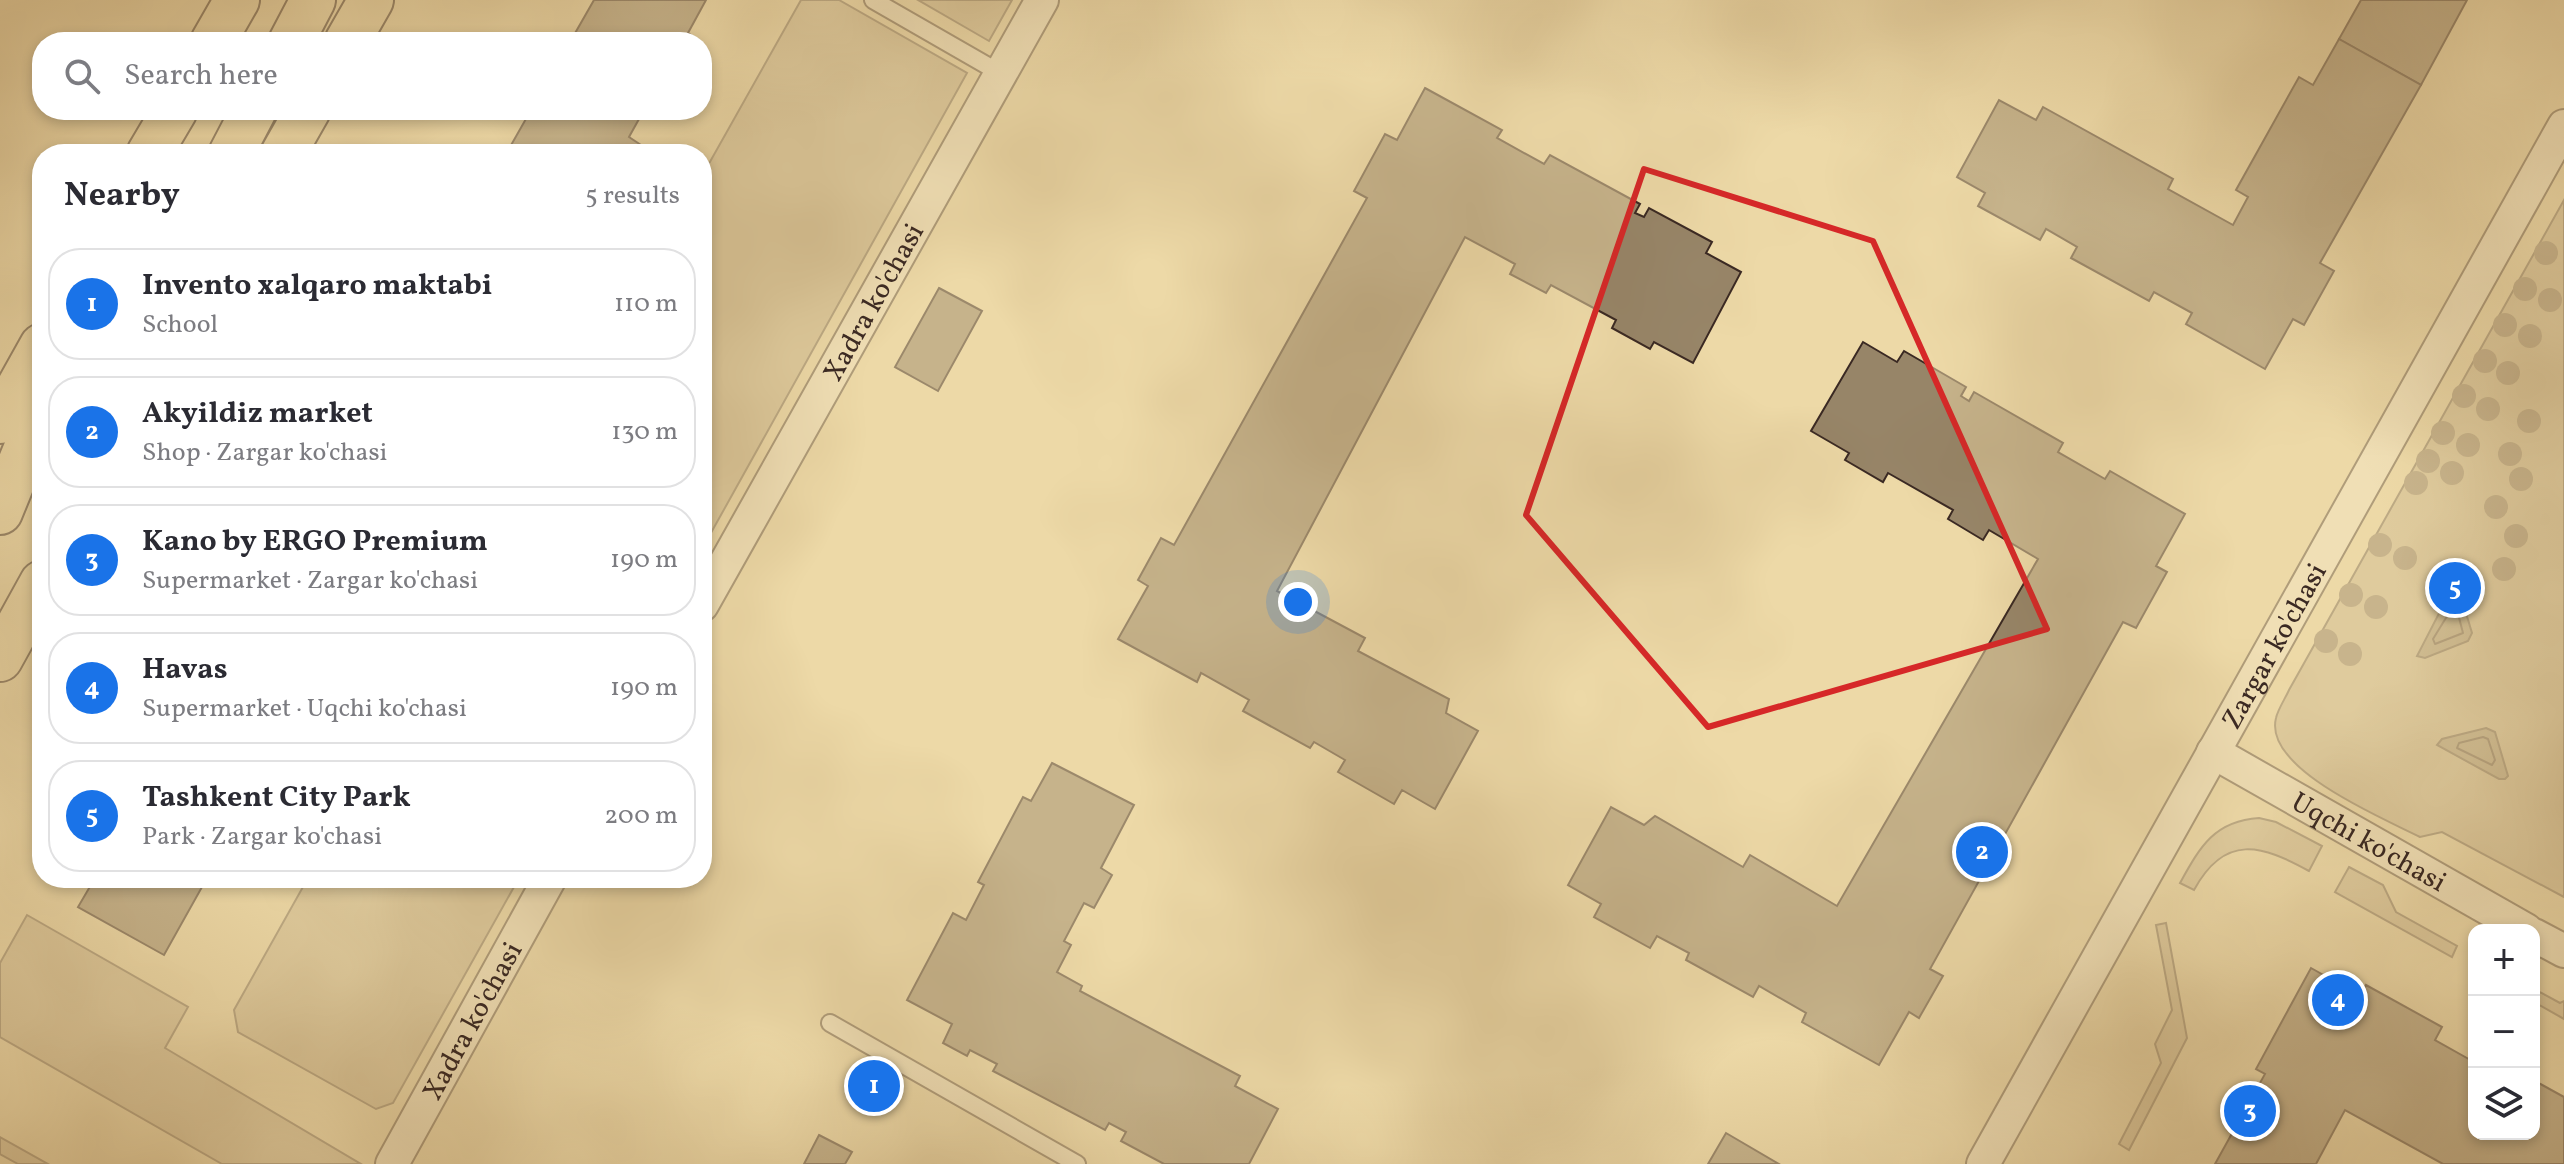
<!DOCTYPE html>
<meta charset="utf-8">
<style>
:root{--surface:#fff;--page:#f2f2f3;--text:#2b2b33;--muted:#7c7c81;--line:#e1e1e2;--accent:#1a73e8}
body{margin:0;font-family:Vollkorn,serif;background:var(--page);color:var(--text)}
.controls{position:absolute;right:24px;bottom:24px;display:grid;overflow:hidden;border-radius:16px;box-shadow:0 4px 12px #0003}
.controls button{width:72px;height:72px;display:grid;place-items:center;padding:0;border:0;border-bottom:2px solid var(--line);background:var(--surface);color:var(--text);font:40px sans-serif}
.you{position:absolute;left:1298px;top:602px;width:28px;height:28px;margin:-20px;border:6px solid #fff;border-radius:50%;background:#1a73e8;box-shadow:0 0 0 12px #1a73e833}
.badge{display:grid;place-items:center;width:52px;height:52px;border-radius:50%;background:var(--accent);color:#fff;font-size:26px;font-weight:700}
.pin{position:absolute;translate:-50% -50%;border:4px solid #fff;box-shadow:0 2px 8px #0006}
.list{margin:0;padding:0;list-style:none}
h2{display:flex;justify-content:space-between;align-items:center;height:104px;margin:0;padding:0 32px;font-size:34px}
h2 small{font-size:26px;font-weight:400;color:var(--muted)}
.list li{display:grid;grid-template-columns:52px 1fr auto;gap:24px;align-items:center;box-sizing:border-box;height:112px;margin:0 16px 16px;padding:0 16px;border:2px solid var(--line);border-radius:32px}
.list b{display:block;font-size:30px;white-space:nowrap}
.list p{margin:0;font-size:26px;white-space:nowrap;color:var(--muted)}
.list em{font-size:26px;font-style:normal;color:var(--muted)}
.icon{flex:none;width:44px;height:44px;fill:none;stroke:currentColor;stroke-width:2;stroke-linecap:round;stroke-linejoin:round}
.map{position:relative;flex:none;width:2564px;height:1164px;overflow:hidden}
.search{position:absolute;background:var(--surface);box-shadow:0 4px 12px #0003;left:32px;top:32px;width:680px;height:88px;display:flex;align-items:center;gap:20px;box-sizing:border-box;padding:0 28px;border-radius:32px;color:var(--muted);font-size:30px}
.panel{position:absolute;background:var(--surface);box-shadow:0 4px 12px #0003;left:32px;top:144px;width:680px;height:744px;border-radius:32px}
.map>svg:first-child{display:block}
</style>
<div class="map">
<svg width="2564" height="1164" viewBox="0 0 2564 1164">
<rect width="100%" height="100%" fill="#edd9a7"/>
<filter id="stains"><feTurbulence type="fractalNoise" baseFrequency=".0025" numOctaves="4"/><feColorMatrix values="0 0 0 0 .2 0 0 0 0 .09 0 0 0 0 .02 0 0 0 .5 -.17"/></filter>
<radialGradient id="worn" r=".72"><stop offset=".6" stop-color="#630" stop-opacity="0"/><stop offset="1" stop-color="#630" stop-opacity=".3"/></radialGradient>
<g fill="#cfbb91" stroke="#84725a" stroke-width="2">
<polygon points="801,0 839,0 967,73 702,549 702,176"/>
<polygon points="918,0 1012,0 989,41"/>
<path d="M2564,200v697l-122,-65 -22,5c-35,-18 -157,-68 -144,-119 2,-9 9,-19 13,-28z"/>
<path d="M2259,818l17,4 46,24 -13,25c-47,-26 -84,-38 -115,19l-14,-7c20,-36 34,-62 79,-65z"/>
<polygon points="2349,867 2383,885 2396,912 2457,946 2452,957 2335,892"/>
<polygon points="308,878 519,878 393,1103 376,1109 238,1032 234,1010"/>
<polygon points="27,915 188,1007 165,1048 361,1164 222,1164 0,1037 0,963"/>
<polygon points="2166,923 2187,1038 2129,1150 2119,1144 2161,1063 2155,1044 2172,1010 2156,925"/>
<polygon points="2534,989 2560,1003 2564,1001 2564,1019 2534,1002"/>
<polygon points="0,1137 48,1164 18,1164 0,1154"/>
</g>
<g fill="#b09d7a" stroke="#816f57" stroke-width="2">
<polygon points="2454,588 2459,590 2472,633 2468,641 2425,658 2417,656 2450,592"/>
<polygon points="2486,728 2495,732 2508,776 2505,779 2499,779 2437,745 2442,739"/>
</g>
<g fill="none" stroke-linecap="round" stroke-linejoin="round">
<g stroke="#75634e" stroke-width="2">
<polygon points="2452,608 2457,610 2463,633 2435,644 2433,639"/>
<polygon points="2483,737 2488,739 2495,760 2492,765 2457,748 2459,743"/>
</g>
</g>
<g fill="#978568" stroke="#3a2923" stroke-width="2">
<polygon points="594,0 706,0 688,33 700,41 570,42"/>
<polygon points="2361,0 2467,0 2421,85 2339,39"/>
<polygon points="2339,39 2421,85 2320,263 2334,271 2304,325 2293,319 2265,369 2186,324 2192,313 2154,292 2149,301 2071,258 2077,247 2046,229 2040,240 1978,206 1985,193 1957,177 1999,100 2036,120 2043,107 2173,179 2168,189 2233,225 2248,197 2236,190 2299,77 2313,85"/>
<polygon points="1425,88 1502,130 1497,138 1544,164 1550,155 1640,204 1635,213 1644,217 1649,208 1712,242 1706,253 1741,272 1693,363 1654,342 1650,349 1612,328 1616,320 1551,285 1546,293 1510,274 1515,264 1465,237 1277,591 1365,638 1358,651 1449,699 1446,713 1478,731 1435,809 1402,790 1394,804 1338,772 1345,760 1314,742 1310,748 1243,711 1249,700 1201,673 1197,682 1118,639 1148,586 1138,580 1161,538 1174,545 1367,198 1354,191 1385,134 1397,140"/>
<polygon points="531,110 644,110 629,137 641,145 636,154 506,154"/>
<polygon points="939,288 982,311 938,391 895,367"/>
<polygon points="1863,342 1897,362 1904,351 1966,387 1961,396 1969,401 1974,392 2063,443 2058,452 2105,479 2110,471 2185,514 2156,566 2167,572 2136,628 2123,622 1930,969 1943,976 1919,1018 1909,1012 1879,1065 1802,1022 1806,1013 1759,986 1753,997 1686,960 1689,953 1657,936 1650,948 1594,917 1601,904 1568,885 1611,807 1644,825 1655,816 1743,867 1750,855 1837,906 2038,559 1989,530 1983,540 1948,519 1953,510 1888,473 1883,482 1845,460 1849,453 1811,431"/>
<polygon points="1052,763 1134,805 1101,868 1112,875 1094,908 1084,903 1064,941 1071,945 1057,972 1082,986 1080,991 1240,1076 1235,1086 1278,1109 1249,1164 1164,1164 1121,1141 1126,1132 1109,1123 1105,1130 993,1071 997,1064 970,1050 967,1056 943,1043 952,1024 907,1000 953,913 966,920 984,885 978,882 1023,797 1031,801"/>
<polygon points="95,878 207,878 164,955 78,907"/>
<polygon points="2311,968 2361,996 2366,985 2442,1027 2435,1040 2474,1062 2474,1134 2534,1134 2535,1081 2564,1097 2564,1164 2443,1164 2345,1110 2316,1164 2215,1164 2265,1074 2256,1069"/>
<polygon points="1726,1133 1779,1164 1708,1164"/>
<polygon points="819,1135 852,1152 845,1164 804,1164"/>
</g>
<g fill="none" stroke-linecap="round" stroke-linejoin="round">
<g stroke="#675544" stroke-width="20">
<g id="lane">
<polyline points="873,0 1000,73"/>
<polyline points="830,1023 1077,1164"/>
</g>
</g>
<g stroke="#675544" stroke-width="36">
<g id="street">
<path id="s1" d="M702,605l340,-605"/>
<path id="s2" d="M2213,752l313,178"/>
<polyline points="2534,935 2564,951"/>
<path id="s3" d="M392,1164l158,-286"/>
<path id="s4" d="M1983,1164l581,-1038"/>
</g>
</g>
<g stroke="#3a2923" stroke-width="48">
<g id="primary">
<polyline points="213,42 237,0"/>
<polyline points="291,42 313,0"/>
<polyline points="347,42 371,0"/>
<polyline points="149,154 175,110"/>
<polyline points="231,154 254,110"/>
<polyline points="283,154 308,110"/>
<polyline points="0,421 42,346"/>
<polyline points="0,512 42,410"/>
<polyline points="0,659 42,583"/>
</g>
</g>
<use href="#lane" stroke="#f3e6c6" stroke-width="16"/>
<use href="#street" stroke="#f3e6c6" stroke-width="32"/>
<use href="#primary" stroke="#edd9a7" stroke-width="44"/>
</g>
<g fill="#9b886a">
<circle cx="2546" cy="253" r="12"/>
<circle cx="2525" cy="289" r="12"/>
<circle cx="2550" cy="300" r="12"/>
<circle cx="2505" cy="325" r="12"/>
<circle cx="2530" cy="336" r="12"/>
<circle cx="2485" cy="361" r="12"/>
<circle cx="2508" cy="373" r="12"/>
<circle cx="2464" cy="396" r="12"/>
<circle cx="2488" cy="409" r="12"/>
<circle cx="2529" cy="421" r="12"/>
<circle cx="2443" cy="433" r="12"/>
<circle cx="2468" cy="445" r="12"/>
<circle cx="2510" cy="454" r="12"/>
<circle cx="2428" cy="461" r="12"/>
<circle cx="2452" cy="473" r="12"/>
<circle cx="2521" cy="479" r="12"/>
<circle cx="2416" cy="483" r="12"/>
<circle cx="2496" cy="507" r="12"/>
<circle cx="2516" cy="536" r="12"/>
<circle cx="2380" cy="545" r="12"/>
<circle cx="2405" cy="558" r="12"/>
<circle cx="2504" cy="569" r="12"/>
<circle cx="2351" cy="595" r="12"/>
<circle cx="2376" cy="607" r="12"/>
<circle cx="2326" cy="641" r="12"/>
<circle cx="2350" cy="654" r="12"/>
</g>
<path d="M0 0H2564V1164H0ZM1644,169l229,72 174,388 -339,98 -182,-212z" fill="#edd9a7" fill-opacity=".55" fill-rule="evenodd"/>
<path fill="none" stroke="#d62828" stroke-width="6" stroke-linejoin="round" d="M1644,169l229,72 174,388 -339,98 -182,-212z"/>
<g text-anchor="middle" stroke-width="8" stroke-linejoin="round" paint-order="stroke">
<g font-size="28" fill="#3a2923" stroke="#f3e6c6">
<text dy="10" stroke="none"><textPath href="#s1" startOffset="348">Xadra ko'chasi</textPath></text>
<text dy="10" stroke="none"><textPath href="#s4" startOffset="594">Zargar ko'chasi</textPath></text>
<text dy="10" stroke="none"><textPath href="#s2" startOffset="180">Uqchi ko'chasi</textPath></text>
<text dy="10" stroke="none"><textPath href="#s3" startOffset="164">Xadra ko'chasi</textPath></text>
</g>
</g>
<rect width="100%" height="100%" filter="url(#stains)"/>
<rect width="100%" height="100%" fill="url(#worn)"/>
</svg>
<div class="controls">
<button>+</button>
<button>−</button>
<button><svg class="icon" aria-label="layers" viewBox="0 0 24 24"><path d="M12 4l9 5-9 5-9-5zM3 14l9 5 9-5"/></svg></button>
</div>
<div class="you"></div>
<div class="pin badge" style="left:874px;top:1086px">1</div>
<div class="pin badge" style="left:1982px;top:852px">2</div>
<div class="pin badge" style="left:2250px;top:1111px">3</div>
<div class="pin badge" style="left:2338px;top:1000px">4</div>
<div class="pin badge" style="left:2455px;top:588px">5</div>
<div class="search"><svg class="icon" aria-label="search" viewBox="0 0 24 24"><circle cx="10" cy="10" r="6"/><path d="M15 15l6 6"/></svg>Search here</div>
<section class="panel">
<h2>Nearby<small>5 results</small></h2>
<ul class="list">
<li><span class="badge">1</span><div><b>Invento xalqaro maktabi</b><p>School</p></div><em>110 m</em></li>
<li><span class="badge">2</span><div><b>Akyildiz market</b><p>Shop · Zargar ko'chasi</p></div><em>130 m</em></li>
<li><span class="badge">3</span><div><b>Kano by ERGO Premium</b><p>Supermarket · Zargar ko'chasi</p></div><em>190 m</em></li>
<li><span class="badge">4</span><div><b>Havas</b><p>Supermarket · Uqchi ko'chasi</p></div><em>190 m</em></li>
<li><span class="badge">5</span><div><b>Tashkent City Park</b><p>Park · Zargar ko'chasi</p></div><em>200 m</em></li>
</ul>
</section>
</div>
